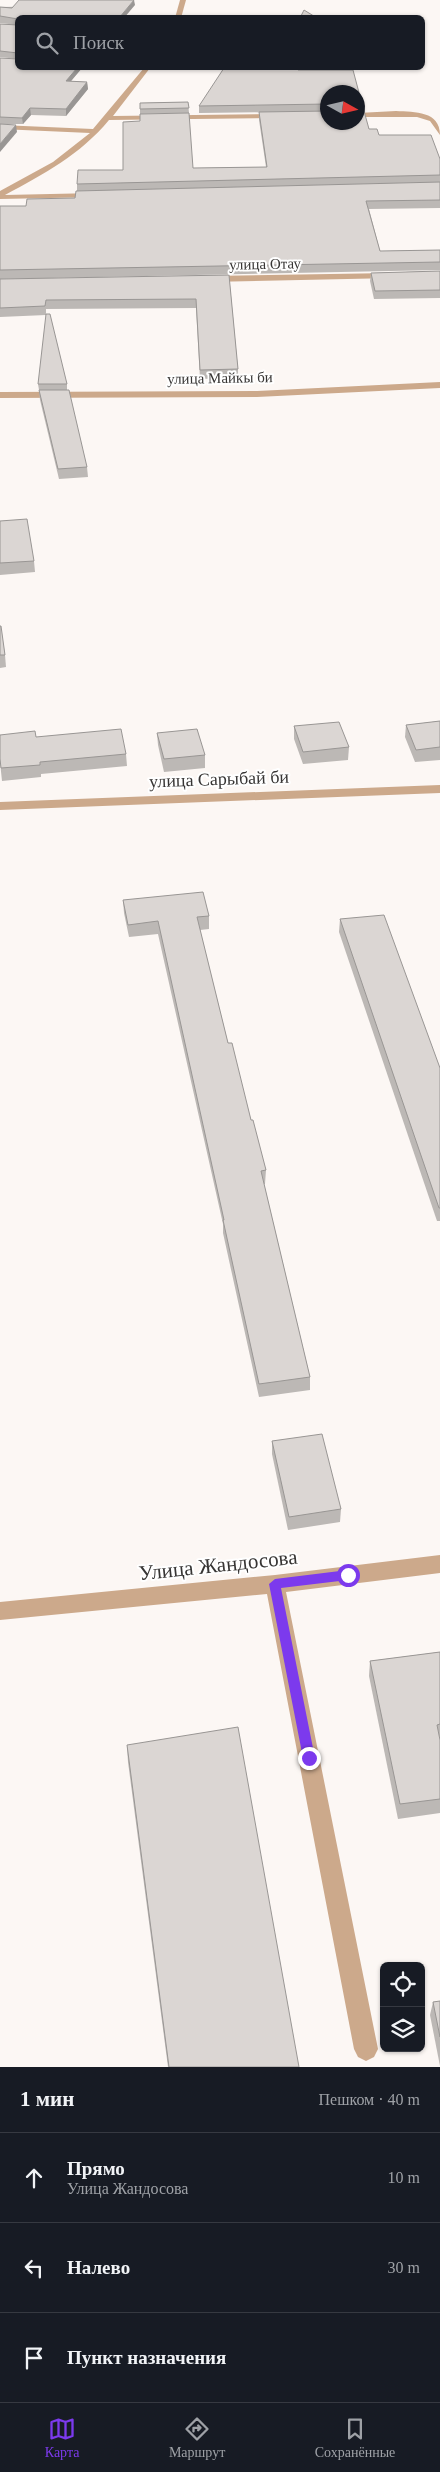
<!DOCTYPE html>
<html lang="ru">
<meta charset="utf-8">
<style>
:root{--surface:#171b24;--page:#20242c;--text:#f1f3f6;--muted:#9ea1a6;--line:#363941;--accent:#7c3aed}
body{margin:0;font-family:Georgia,serif;background:var(--page);color:var(--text)}
.controls{position:absolute;right:15px;bottom:15px;display:grid;overflow:hidden;border-radius:8px;box-shadow:0 1px 4px #0004}
.controls button{width:45px;height:45px;display:grid;place-items:center;padding:0;border:0;border-bottom:1px solid var(--line);background:var(--surface);color:var(--text);font:25px sans-serif}
.compass{position:absolute;left:320px;top:85px;width:45px;height:45px;border-radius:50%;background:var(--surface);box-shadow:0 1px 4px #0004;rotate:98deg}
.stop{position:absolute;width:15px;height:15px;margin:-11px;border:4px solid #7c3aed;border-radius:50%;background:#fff}
.stop.end{background:#7c3aed;border-color:#fff;box-shadow:0 1px 5px #0008}
.list{margin:0;padding:0;list-style:none}
h2{display:flex;justify-content:space-between;align-items:center;height:65px;margin:0;padding:0 20px;font-size:21px}
h2 small{font-size:16px;font-weight:400;color:var(--muted)}
.list li{display:grid;grid-template-columns:32px 1fr auto;gap:15px;align-items:center;box-sizing:border-box;height:90px;padding:0 20px;border-top:1px solid var(--line)}
.list b{display:block;font-size:19px;white-space:nowrap}
.list p{margin:0;font-size:16px;white-space:nowrap;color:var(--muted)}
.list em{font-size:16px;font-style:normal;color:var(--muted)}
.icon{flex:none;width:28px;height:28px;fill:none;stroke:currentColor;stroke-width:2;stroke-linecap:round;stroke-linejoin:round}
.map{position:relative;flex:none;width:440px;height:2067px;overflow:hidden}
.search{position:absolute;background:var(--surface);box-shadow:0 1px 4px #0004;left:15px;right:15px;top:15px;height:55px;display:flex;align-items:center;gap:12px;box-sizing:border-box;padding:0 18px;border-radius:8px;color:var(--muted);font-size:19px}
.sheet{height:335px;background:var(--surface)}
nav{display:flex;justify-content:space-around;align-items:center;box-sizing:border-box;height:70px;border-top:1px solid var(--line);background:var(--surface);font-size:14px;color:var(--muted)}
nav a{display:grid;justify-items:center;gap:2px}
nav .on{color:var(--accent)}
.map>svg:first-child{display:block}
</style>
<div class="map">
<svg width="440" height="2067" viewBox="0 0 440 2067">
<rect width="100%" height="100%" fill="#fcf7f4"/>
<g fill="none" stroke-linecap="round" stroke-linejoin="round">
<g fill="#cca98b" fill-rule="evenodd">
<polygon points="180,0 186,0 181,18 175,18"/>
<path d="M144,68h6l-37,48 166,-2 3,2 -3,2 -170,2c-29,35 -65,54 -104,75l91,-2 4,2 -1,2 -99,2v-8l53,-29 37,-29 -90,-4v-4l93,4z"/>
<path d="M396,111c19,1 44,0 44,24l-10,-14 -13,-4h-59v-4z"/>
<polygon points="391,273 395,276 394,278 209,282 205,279 209,276"/>
<polygon points="440,382 440,388 257,397 0,398 0,392 257,391"/>
<polygon points="440,785 440,793 0,810 0,802"/>
<polygon points="440,1555 440,1573 286,1592 378,2049 374,2057 366,2061 358,2057 354,2049 267,1594 0,1620 0,1602 275,1575"/>
</g>
</g>
<g fill="#bcb8b5" fill-rule="evenodd">
<polygon points="135,5 18,18 18,25 0,23 0,7"/>
<polygon points="0,24 18,25 18,59 0,57"/>
<polygon points="0,58 18,68 82,68 71,81 87,82 88,89 66,116 31,115 23,124 0,124"/>
<path d="M302,70l60,34 -1,7 8,18 10,6 61,24v49l-71,1 11,42 60,-1v20l-440,9v-73h26l49,-8 2,-7v-7l46,-14 70,-2 73,-1 -7,-47v-8h8l-68,1v-7zM328,92l30,30h-30z"/>
<polygon points="188,102 189,113 140,114 140,103"/>
<polygon points="440,271 440,298 374,299 370,281 371,273"/>
<polygon points="229,275 238,369 238,378 200,379 196,308 46,309 46,315 0,317 0,279"/>
<polygon points="38,384 67,384 67,390 39,390"/>
<polygon points="39,390 87,467 88,477 59,479 40,400"/>
<polygon points="0,521 34,561 35,572 0,575"/>
<polygon points="0,626 5,655 6,667 0,668"/>
<polygon points="440,721 440,760 415,762 405,737 406,725"/>
<polygon points="294,726 349,747 348,760 303,764 294,739"/>
<polygon points="157,733 205,755 205,768 164,772 158,745"/>
<polygon points="0,735 126,754 127,766 41,774 41,777 2,781 0,762"/>
<polygon points="123,900 209,916 209,929 200,930 228,1043 266,1170 265,1184 264,1184 310,1377 310,1390 259,1397 223,1233 223,1224 158,934 129,937 124,913"/>
<polygon points="340,919 440,1068 440,1221 437,1221 339,932"/>
<polygon points="272,1441 341,1509 340,1522 288,1530 272,1454"/>
<polygon points="440,1652 440,1813 398,1819 369,1676 370,1661"/>
<polygon points="127,1745 299,2067 168,2067 128,1762"/>
<polygon points="440,2001 440,2066 430,2015 433,2002"/>
</g>
<g fill="#999694">
<polygon points="134,0 135,5 124,18 119,18"/>
<polygon points="77,68 82,68 66,87 66,81"/>
<polygon points="87,82 88,89 66,116 66,109"/>
<polygon points="358,104 362,104 361,111 358,112"/>
<polygon points="30,108 31,115 23,124 22,118"/>
<polygon points="16,125 17,132 0,152 0,144"/>
</g>
<g fill="#dbd6d3" stroke="#999694">
<polygon points="19,0 134,0 119,18 18,18 18,19 0,16 0,7 12,8"/>
<polygon points="304,10 317,18 300,18"/>
<polygon points="0,24 18,25 18,53 0,51"/>
<polygon points="0,58 18,59 18,68 77,68 66,81 87,82 66,109 30,108 22,118 0,117"/>
<polygon points="224,68 299,68 298,70 353,70 362,104 358,104 358,92 328,92 328,104 199,106"/>
<polygon points="188,102 189,108 140,109 140,103"/>
<polygon points="358,110 364,111 369,129 377,129 379,135 431,135 440,159 440,175 77,184 78,170 123,170 123,122 140,121 140,114 189,113 193,168 267,167 259,112 328,111 328,122 358,122"/>
<polygon points="0,124 16,125 0,144"/>
<polygon points="440,182 440,200 366,201 380,251 440,250 440,262 0,270 0,206 26,206 27,199 75,198 76,191"/>
<polygon points="440,271 440,290 375,291 371,273"/>
<polygon points="229,275 238,369 200,370 196,299 46,300 45,306 0,308 0,279"/>
<polygon points="46,314 50,314 67,384 38,384"/>
<polygon points="39,390 69,390 87,467 58,469"/>
<polygon points="27,519 34,561 0,563 0,521"/>
<polygon points="0,626 1,626 5,655 0,655"/>
<polygon points="440,721 440,747 416,750 406,725"/>
<polygon points="339,722 349,747 303,752 294,726"/>
<polygon points="121,729 126,754 40,762 40,765 1,768 0,759 0,735 35,731 36,737"/>
<polygon points="197,729 205,755 164,759 157,733"/>
<polygon points="203,892 209,916 197,917 228,1043 232,1043 251,1120 253,1120 266,1170 261,1171 310,1377 259,1384 223,1220 224,1220 158,921 128,925 123,900"/>
<polygon points="384,915 440,1068 440,1208 439,1208 340,919"/>
<polygon points="322,1434 341,1509 289,1517 272,1441"/>
<polygon points="440,1652 440,1724 437,1725 440,1740 440,1799 400,1804 370,1661"/>
<polygon points="238,1727 299,2067 169,2067 127,1745"/>
<polygon points="440,2001 440,2037 433,2002"/>
</g>
<polygon fill="#7c3aed" points="348,1570 354,1575 348,1580 281,1588 315,1758 309,1764 303,1758 269,1584 275,1579"/>
<g text-anchor="middle" stroke-width="4" stroke-linejoin="round" paint-order="stroke">
<g font-size="15" fill="#373534" stroke="#fff">
<text transform="translate(265 264) rotate(-1)" y="5">улица Отау</text>
<text transform="translate(220 378) rotate(-1)" y="5">улица Майкы би</text>
</g>
<g font-size="18" fill="#373534" stroke="#fff">
<text transform="translate(219 779) rotate(-2)" y="6">улица Сарыбай би</text>
</g>
<g font-size="21" fill="#373534" stroke="#fff">
<text transform="translate(218 1565) rotate(-6)" y="7">Улица Жандосова</text>
</g>
</g>
</svg>
<div class="controls">
<button><svg class="icon" aria-label="locate" viewBox="0 0 24 24"><circle cx="12" cy="12" r="6"/><path d="M12 2v4M12 18v4M2 12h4M18 12h4"/></svg></button>
<button><svg class="icon" aria-label="layers" viewBox="0 0 24 24"><path d="M12 4l9 5-9 5-9-5zM3 14l9 5 9-5"/></svg></button>
</div>
<svg class="compass" viewBox="-18 -18 36 36"><path d="M0-13l5 13h-10z" fill="#e53935"/><path d="M0 13l5-13h-10z" fill="#9ea1a6"/></svg>
<div class="stop" style="left:348px;top:1575px"></div>
<div class="stop end" style="left:309px;top:1758px"></div>
<div class="search"><svg class="icon" aria-label="search" viewBox="0 0 24 24"><circle cx="10" cy="10" r="6"/><path d="M15 15l6 6"/></svg>Поиск</div>
</div>
<section class="sheet">
<h2>1 мин<small>Пешком · 40 m</small></h2>
<ul class="list">
<li><svg class="icon" aria-label="ahead" viewBox="0 0 24 24"><path d="M12 20V5M6 11l6-6 6 6"/></svg><div><b>Прямо</b><p>Улица Жандосова</p></div><em>10 m</em></li>
<li><svg class="icon" aria-label="left" viewBox="0 0 24 24"><path d="M17 20v-9H6M10 6l-5 5 5 5"/></svg><div><b>Налево</b></div><em>30 m</em></li>
<li><svg class="icon" aria-label="arrive" viewBox="0 0 24 24"><path d="M6 21V4h12l-3 4 3 4H6"/></svg><div><b>Пункт назначения</b></div></li>
</ul>
</section>
<nav>
<a class="on"><svg class="icon" aria-label="map" viewBox="0 0 24 24"><path d="M3 6l6-2 6 2 6-2v14l-6 2-6-2-6 2zM9 4v14M15 6v14"/></svg>Карта</a>
<a><svg class="icon" aria-label="directions" viewBox="0 0 24 24"><path d="M12 3l9 9-9 9-9-9zM9 14v-3h6M13 9l2 2-2 2"/></svg>Маршрут</a>
<a><svg class="icon" aria-label="saved" viewBox="0 0 24 24"><path d="M7 4h10v16l-5-4-5 4z"/></svg>Сохранённые</a>
</nav>
